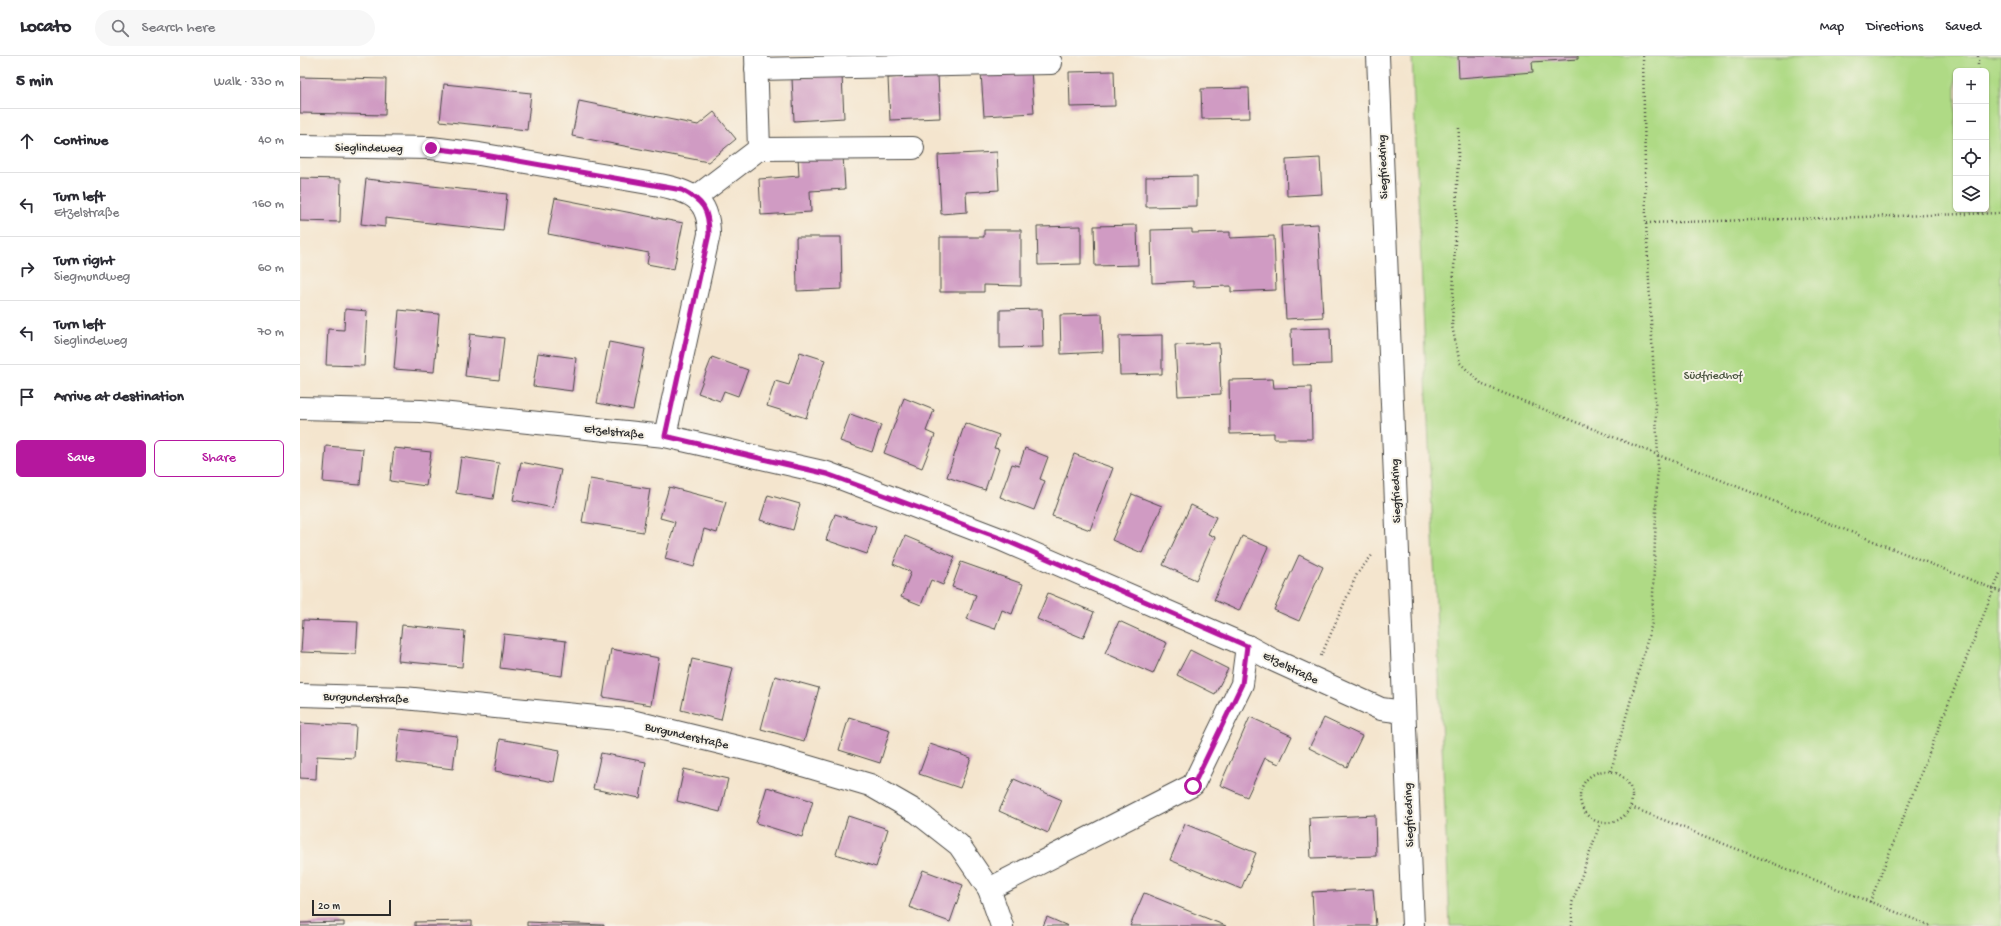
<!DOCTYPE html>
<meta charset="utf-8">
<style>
:root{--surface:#fff;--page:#f7f7f7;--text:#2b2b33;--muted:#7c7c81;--line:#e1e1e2;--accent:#b5179e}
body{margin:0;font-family:"Gochi Hand",sans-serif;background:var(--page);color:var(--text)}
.controls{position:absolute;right:12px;top:12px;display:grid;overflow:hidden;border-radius:6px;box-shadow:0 1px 3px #0004}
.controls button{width:36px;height:36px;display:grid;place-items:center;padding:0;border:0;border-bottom:1px solid var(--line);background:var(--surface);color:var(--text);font:20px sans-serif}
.scale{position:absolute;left:12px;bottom:10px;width:79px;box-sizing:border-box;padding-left:4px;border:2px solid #2b2b2b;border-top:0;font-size:11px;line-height:14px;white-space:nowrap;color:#2b2b2b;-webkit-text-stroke:3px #f7f3e8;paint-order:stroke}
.stop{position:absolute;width:12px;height:12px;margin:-9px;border:3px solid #b5179e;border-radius:50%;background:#fff}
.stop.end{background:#b5179e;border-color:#fff;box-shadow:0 1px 4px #0008}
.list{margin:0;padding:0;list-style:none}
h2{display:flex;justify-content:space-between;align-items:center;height:52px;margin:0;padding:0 16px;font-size:17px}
h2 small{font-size:13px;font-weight:400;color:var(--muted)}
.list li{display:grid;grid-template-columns:26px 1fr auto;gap:12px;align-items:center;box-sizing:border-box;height:64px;padding:0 16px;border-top:1px solid var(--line)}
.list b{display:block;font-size:15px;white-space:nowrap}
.list p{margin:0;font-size:13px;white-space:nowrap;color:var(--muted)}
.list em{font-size:13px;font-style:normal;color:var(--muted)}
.actions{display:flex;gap:8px;padding:12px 16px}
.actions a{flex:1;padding:9px 0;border:1px solid var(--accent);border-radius:6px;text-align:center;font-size:14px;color:var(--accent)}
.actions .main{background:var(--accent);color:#fff}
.icon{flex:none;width:22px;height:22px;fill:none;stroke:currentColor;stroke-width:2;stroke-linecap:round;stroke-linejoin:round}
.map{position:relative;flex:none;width:1701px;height:870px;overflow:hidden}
header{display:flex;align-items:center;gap:24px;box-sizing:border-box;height:56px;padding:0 20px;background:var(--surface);border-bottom:1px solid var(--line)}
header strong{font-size:19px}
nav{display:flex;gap:22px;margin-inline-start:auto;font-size:14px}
.search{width:280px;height:36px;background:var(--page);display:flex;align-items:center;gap:10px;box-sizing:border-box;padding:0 14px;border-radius:22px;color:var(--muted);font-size:15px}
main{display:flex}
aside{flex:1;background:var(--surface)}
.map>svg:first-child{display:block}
</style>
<header>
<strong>Locato</strong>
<div class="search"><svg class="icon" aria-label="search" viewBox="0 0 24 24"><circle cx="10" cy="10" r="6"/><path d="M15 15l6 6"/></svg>Search here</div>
<nav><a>Map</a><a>Directions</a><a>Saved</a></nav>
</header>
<main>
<aside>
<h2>5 min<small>Walk · 330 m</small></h2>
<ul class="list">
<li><svg class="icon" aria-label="ahead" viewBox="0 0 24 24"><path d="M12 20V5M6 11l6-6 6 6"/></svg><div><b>Continue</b></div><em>40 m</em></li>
<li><svg class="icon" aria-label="left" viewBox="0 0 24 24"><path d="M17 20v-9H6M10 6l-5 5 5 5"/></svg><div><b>Turn left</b><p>Etzelstraße</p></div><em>160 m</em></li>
<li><svg class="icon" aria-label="right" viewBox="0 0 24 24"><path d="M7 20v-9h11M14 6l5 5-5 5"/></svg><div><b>Turn right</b><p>Siegmundweg</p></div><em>60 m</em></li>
<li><svg class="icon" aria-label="left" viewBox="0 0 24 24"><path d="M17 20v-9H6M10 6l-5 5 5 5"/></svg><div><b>Turn left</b><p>Sieglindeweg</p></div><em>70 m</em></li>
<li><svg class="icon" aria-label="arrive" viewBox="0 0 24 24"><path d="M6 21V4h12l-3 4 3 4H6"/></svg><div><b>Arrive at destination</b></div></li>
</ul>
<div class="actions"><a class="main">Save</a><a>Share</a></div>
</aside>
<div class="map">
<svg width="1701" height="870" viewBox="0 0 1701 870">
<rect width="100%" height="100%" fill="#f7f3e8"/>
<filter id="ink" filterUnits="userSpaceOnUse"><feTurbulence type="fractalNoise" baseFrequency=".025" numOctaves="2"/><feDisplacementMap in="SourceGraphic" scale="8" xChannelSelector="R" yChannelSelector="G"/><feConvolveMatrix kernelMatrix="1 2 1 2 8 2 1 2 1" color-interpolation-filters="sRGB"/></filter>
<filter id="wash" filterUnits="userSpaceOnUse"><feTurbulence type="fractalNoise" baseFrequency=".012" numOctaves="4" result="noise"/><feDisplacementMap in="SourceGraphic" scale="16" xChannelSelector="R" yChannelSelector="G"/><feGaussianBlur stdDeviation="0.9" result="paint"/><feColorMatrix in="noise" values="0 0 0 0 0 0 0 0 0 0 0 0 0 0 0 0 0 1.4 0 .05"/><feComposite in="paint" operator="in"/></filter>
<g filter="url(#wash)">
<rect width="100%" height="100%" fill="#f4e5ce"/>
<path fill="#afda85" stroke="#6d8258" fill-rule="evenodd" d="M1112,0h589v870h-551zM1656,15h30v138h-30z"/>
<g id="blocks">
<g fill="#d09bc3">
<polygon points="1158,0 1278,0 1278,3 1232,6 1233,16 1159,22"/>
<polygon points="731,14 734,57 684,60 681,17"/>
<polygon points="814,15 815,50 770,51 769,16"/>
<polygon points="542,19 544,62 494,65 492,22"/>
<polygon points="638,19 640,62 590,64 588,22"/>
<polygon points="0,21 86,23 85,59 0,57"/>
<polygon points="144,28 231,37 227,74 140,65"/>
<polygon points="949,32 950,62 902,63 901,33"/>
<polygon points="279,45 398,69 414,56 436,83 408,106 272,80"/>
<polygon points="697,96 699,134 666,136 667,156 641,158 638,99"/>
<polygon points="543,99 545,133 510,135 511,156 461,159 459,123 499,120 498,101"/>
<polygon points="1020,102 1022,138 987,140 986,104"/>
<polygon points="897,120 897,150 846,151 846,121"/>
<polygon points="0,122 41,123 40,166 0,165"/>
<polygon points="66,123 207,138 203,175 85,162 85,171 61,168"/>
<polygon points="255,142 383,167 374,213 347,208 349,197 248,178"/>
<polygon points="1018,168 1023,261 986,263 981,170"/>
<polygon points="837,169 838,209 795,210 794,170"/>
<polygon points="781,170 781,208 738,209 737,171"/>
<polygon points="892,173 892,177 930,176 930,182 974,180 976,234 931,236 931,230 893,231 893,225 852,227 851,174"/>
<polygon points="684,174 721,174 721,230 684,229 684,236 640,236 640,181 684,181"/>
<polygon points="496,181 541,181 542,233 497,235"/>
<polygon points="45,253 67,255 64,310 26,309 28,273 44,274"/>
<polygon points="742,253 743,291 700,292 700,254"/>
<polygon points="99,254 139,258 134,316 94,313"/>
<polygon points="802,258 803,296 761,298 760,259"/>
<polygon points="1030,272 1031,308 992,309 991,273"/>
<polygon points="170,278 204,282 199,324 165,320"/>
<polygon points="862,279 862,318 820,319 819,280"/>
<polygon points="309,286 345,293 333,354 297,347"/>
<polygon points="919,287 921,338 878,340 875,289"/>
<polygon points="500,296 525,304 506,362 467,350 475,325 489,329"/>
<polygon points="238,297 276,302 272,335 233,330"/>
<polygon points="412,301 448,314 438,340 424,335 420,345 398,337"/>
<polygon points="973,323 974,332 1011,331 1012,383 974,383 974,377 930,378 929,324"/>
<polygon points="604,342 634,354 626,375 635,379 622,412 584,397"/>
<polygon points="550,358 581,369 572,396 540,385"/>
<polygon points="665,367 699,379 694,392 699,393 685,434 647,421"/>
<polygon points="26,390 63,393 60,429 23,426"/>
<polygon points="94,392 131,396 126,430 90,425"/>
<polygon points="725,392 748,401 740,423 745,425 734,454 700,441 712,408 719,410"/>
<polygon points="774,398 813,412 790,474 752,460"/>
<polygon points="161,401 199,407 193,443 156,437"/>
<polygon points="221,406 261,414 253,452 213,444"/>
<polygon points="290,423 350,433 343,476 282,466"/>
<polygon points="369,431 426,446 417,477 404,473 394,511 365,503 375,466 360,462"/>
<polygon points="832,438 862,450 842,497 812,484"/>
<polygon points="468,439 500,448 493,474 460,464"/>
<polygon points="891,449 916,461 908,478 915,481 896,524 863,509"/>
<polygon points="535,458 576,471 567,498 526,484"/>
<polygon points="605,480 655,501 643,529 631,524 621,549 601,541 611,516 593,508"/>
<polygon points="942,480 968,491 939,555 914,544"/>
<polygon points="999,499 1023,511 999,565 974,554"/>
<polygon points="661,506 723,528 712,558 702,554 695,573 667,563 676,539 652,531"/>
<polygon points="748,537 794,556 783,582 737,563"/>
<polygon points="3,564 58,566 56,598 1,596"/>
<polygon points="819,565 867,587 853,618 805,597"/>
<polygon points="102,569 165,575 162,611 98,605"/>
<polygon points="204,578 266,585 262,620 200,612"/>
<polygon points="311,593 359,602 351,649 303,641"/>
<polygon points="890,594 928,613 915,638 877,619"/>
<polygon points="392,603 433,612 421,664 381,654"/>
<polygon points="475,620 519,632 504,685 461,673"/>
<polygon points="549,661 590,674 580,707 539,694"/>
<polygon points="950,661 992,680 979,708 965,702 947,741 920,729"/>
<polygon points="1024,662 1062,680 1047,711 1009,692"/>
<polygon points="0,667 56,670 54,702 17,700 16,723 0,722"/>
<polygon points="100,673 157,680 153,713 96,706"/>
<polygon points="200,683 260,694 254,726 195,715"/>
<polygon points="630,688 671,702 660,732 619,718"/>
<polygon points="301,697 346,706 340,742 293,733"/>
<polygon points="384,713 428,723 420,756 377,745"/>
<polygon points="714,723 762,744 748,777 699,755"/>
<polygon points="467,731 513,745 502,781 456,767"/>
<polygon points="1075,759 1076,800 1011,802 1009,762"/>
<polygon points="548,760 588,773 576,811 536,798"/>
<polygon points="885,768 956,797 941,833 870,804"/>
<polygon points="623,814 663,829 650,866 609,851"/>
<polygon points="1073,833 1076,870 1014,870 1012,836"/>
<polygon points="844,837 926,870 830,870"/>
<polygon points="747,861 768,870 743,870"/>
<polygon points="172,865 172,870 115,870 115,866"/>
<polygon points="44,866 44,870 0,870 0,867"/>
<polygon points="227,866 304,869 304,870 227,870"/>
</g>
</g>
</g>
<g filter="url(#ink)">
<use href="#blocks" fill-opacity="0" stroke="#494743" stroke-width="1"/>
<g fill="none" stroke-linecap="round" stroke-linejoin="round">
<g stroke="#494743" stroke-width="24">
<g id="minor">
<polyline points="456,13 751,7"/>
<path d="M0,90l131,2 48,6 181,31c31,7 49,13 49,49l-44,202"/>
<polyline points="459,93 613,92"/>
<polyline points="396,141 459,93 456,0"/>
<polyline points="0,352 121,355 365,380 527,417 700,483 947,590 971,603 1081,653 1104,656"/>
<polyline points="0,639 104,642 327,664 462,697 570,729 617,756 659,789 689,833 702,870"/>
<polyline points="689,833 893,729 942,628 947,590"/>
</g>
</g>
<g stroke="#494743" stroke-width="24">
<polyline id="major" points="1078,0 1113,870"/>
</g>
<g stroke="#494743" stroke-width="2.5" stroke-dasharray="1 3" stroke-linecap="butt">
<polyline points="1678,0 1678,15"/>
<polyline points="1159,72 1152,270 1160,307 1183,329 1701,536"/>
<polyline points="1346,167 1701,157"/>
<polyline points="1021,600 1057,518 1073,498"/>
<circle cx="1306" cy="741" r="26"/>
<polyline points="1311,715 1352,567 1358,400 1346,167 1343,0"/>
<polyline points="1331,751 1631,870"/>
<polyline points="1570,846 1701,515"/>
<polyline points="1272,870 1272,847 1300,768"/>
</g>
<use href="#minor" stroke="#fff" stroke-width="22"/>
<use href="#major" stroke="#fff" stroke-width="22"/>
</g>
</g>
<g fill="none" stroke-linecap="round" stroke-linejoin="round" filter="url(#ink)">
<path stroke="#b5179e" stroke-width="5" d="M131,92l48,6 203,36c21,11 27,19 27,44l-44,202 162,38 173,64 247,108 -5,38 -49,102"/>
</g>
<g text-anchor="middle" stroke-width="4" stroke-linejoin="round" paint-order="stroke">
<g font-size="12" fill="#2b2b2b" stroke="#f7f3e8">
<text transform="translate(69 91) rotate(1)" y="4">Sieglindeweg</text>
<text transform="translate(1082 111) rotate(-92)" y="4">Siegfriedring</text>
<text transform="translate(314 375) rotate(6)" y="4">Etzelstraße</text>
<text transform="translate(1095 435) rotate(-92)" y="4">Siegfriedring</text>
<text transform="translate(991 611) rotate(26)" y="4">Etzelstraße</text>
<text transform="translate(66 641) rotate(2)" y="4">Burgunderstraße</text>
<text transform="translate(387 679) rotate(13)" y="4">Burgunderstraße</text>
<text transform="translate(1108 759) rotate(-92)" y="4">Siegfriedring</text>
</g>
<g font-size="12" fill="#4c5742" stroke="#f7f3e8">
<text x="1413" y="323">Südfriedhof</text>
</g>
</g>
</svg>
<div class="controls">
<button>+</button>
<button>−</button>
<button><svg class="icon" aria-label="locate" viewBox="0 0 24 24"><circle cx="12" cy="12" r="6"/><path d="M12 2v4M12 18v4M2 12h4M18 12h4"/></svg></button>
<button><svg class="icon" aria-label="layers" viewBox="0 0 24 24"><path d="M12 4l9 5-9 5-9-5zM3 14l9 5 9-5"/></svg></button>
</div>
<div class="scale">20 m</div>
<div class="stop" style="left:893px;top:730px"></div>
<div class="stop end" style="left:131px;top:92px"></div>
</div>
</main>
